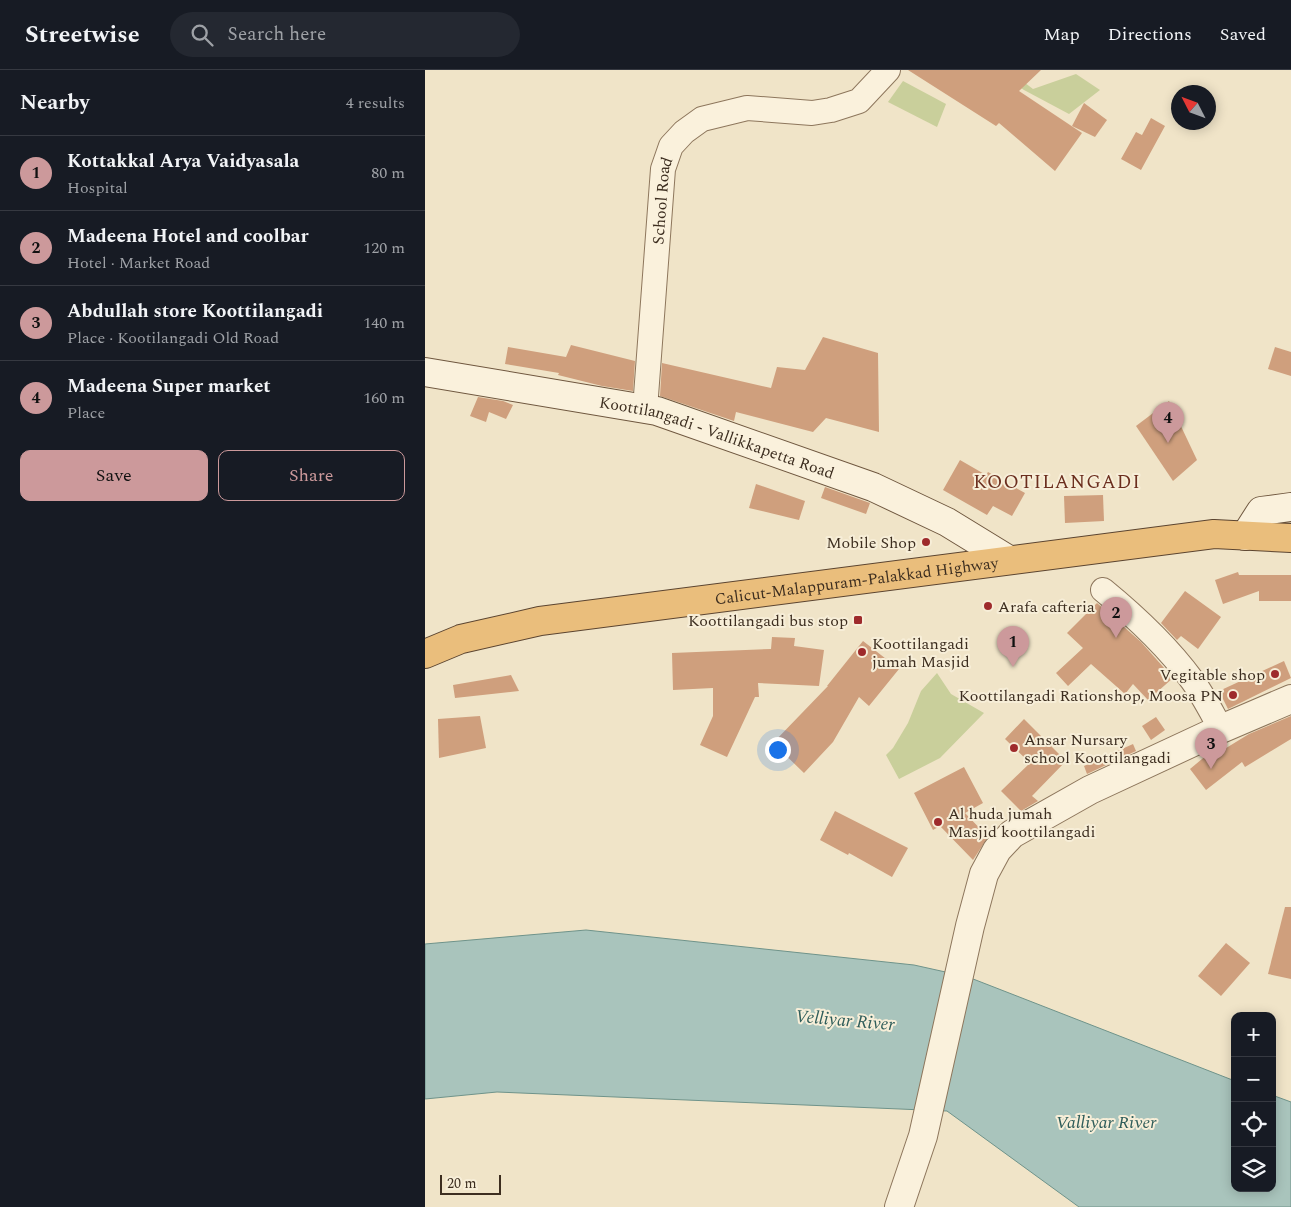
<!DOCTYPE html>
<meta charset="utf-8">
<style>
:root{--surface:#171b24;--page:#242831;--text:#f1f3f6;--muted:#9ea1a6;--line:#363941;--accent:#cc999b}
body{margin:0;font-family:Spectral,serif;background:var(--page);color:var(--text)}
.controls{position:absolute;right:15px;bottom:15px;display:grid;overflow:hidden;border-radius:10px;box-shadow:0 2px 12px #0003}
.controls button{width:45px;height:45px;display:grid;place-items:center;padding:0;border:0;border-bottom:1px solid var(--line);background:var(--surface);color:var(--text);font:25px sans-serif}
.compass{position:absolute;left:746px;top:15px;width:45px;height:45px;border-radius:50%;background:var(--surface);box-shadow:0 2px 12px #0003;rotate:312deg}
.scale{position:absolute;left:15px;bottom:12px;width:61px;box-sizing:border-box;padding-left:5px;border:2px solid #3d2e20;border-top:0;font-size:14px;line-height:18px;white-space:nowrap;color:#3d2e20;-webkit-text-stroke:4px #f7eed8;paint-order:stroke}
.you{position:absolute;left:352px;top:679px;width:18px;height:18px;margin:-12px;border:4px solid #fff;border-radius:50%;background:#1a73e8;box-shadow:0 0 0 8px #1a73e833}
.badge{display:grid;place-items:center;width:32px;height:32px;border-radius:50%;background:var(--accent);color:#111;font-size:16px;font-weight:700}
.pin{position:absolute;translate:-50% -41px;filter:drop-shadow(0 1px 2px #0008)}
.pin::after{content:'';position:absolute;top:26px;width:18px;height:15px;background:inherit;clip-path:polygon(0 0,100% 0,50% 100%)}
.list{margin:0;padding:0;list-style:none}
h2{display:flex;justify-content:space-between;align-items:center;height:65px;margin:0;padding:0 20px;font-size:21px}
h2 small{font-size:16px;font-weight:400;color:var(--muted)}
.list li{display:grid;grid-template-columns:32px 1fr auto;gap:15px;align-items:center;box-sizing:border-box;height:75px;padding:0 20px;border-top:1px solid var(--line)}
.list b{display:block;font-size:19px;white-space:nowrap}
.list p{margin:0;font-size:16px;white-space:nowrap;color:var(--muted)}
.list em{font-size:16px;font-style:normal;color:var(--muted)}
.actions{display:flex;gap:10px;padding:15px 20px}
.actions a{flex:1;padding:11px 0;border:1px solid var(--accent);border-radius:10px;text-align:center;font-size:18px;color:var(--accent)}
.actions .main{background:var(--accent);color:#111}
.icon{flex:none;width:28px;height:28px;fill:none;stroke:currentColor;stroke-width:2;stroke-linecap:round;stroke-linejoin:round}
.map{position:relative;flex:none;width:866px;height:1137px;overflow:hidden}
header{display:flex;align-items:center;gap:30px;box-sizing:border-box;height:70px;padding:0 25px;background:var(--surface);border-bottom:1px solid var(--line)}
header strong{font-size:24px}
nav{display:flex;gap:28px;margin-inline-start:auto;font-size:18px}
.search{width:350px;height:45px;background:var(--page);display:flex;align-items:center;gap:12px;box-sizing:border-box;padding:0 18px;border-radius:28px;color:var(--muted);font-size:19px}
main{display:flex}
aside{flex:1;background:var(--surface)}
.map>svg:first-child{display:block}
</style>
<header>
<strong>Streetwise</strong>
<div class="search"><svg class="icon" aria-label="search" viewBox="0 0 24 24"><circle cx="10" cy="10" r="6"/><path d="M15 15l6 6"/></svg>Search here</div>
<nav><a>Map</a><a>Directions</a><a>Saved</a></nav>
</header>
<main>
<aside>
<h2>Nearby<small>4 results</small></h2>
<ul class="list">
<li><span class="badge">1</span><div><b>Kottakkal Arya Vaidyasala</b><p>Hospital</p></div><em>80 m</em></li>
<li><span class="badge">2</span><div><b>Madeena Hotel and coolbar</b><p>Hotel · Market Road</p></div><em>120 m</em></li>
<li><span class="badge">3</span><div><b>Abdullah store Koottilangadi</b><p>Place · Kootilangadi Old Road</p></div><em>140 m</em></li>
<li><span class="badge">4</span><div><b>Madeena Super market</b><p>Place</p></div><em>160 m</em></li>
</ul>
<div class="actions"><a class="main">Save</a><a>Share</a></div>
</aside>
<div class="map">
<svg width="866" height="1137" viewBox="0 0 866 1137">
<rect width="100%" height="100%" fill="#f0e4c8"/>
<g fill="#c9cf9b">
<polygon points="570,0 583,0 608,19 651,4 675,20 644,44 599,20"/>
<polygon points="478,11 521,34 512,57 463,32"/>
<polygon points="512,603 526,624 559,643 515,688 474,709 461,685 468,678 483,653 496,621"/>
</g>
<polygon fill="#a9c4bc" stroke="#6f938a" points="161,860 489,895 543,907 810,1011 810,1118 847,1118 847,1025 866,1032 866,1137 654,1137 522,1041 72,1022 0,1029 0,874"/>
<g fill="#cf9f7d">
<polygon points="483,0 616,0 594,21 657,63 630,101 574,53 571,56"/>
<polygon points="659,33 682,50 670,67 647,56"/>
<polygon points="726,48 740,56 716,100 696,89 711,62 717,65"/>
<polygon points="398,267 453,283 454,362 401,348 388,362 311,342 309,351 235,326 237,293 346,318 352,297 380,300"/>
<polygon points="146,275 210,291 208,321 177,316 133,305 134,303 80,294 83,277 141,287"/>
<polygon points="850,277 866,282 866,306 843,299"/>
<polygon points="53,327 78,331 88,335 81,349 64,342 61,352 45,346"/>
<polygon points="744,331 772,390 748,411 711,356"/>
<polygon points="535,390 561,405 563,402 600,423 587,446 568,436 562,445 518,420"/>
<polygon points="331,414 380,431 374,450 324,438"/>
<polygon points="400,417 445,433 441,444 396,428"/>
<polygon points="678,425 679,451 640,453 639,426"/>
<polygon points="813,502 814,505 866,505 866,531 834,531 834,521 798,534 790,510"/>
<polygon points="760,521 796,547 773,579 756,566 752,570 736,553"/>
<polygon points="672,533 716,572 748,608 723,630 708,614 700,624 666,594 643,616 631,603 658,578 642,563"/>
<polygon points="347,567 370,568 369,576 399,580 394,616 333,613 334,627 330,627 302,687 275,675 288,646 288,618 248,620 247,583 346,579"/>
<polygon points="438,571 474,599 444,636 434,627 408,672 379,703 348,673 403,616 402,616"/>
<polygon points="859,591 866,608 803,639 794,621"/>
<polygon points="86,605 94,621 30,628 28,615"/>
<polygon points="55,646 61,678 14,688 13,649"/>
<polygon points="866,646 866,669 820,697 817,692 781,720 765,699 789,679 793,683 824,664"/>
<polygon points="731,647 740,660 726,670 717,656"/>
<polygon points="599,649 641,691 607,726 613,731 596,741 576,721 605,693 580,669"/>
<polygon points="708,674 711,681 662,704 659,696"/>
<polygon points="539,697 558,733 540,743 563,767 548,790 515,756 508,760 489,723"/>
<polygon points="410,741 483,778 467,807 424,783 423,785 395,770"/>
<polygon points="860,837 866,837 866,909 843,904"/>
<polygon points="801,873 825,893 796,926 773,906"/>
</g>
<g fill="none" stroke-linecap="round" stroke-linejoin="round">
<g stroke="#8d765c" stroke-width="26">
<g id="minor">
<path id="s1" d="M220,339l18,-240 8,-23 13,-14 18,-13 45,-11 65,5 19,-3 28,-9 29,-31"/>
<path d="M678,520c33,27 64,56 89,90 11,15 20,33 29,49"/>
</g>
</g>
<g stroke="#8d765c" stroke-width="30">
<polyline id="tertiary" points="474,1137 498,1066 545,856 559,804 572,780 587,764 665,720 796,659 866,629"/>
</g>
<g stroke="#6f573f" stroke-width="30">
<g id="secondary">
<path id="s2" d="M0,302l232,39 216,76 74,35 62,38"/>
<polyline points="820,466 836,441 866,437"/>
</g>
</g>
<g stroke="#5b4430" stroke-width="30">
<g id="trunk">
<path id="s3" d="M0,584l36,-15 79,-18 674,-87 77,4"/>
</g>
</g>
<use href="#minor" stroke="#faf1dc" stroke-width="24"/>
<use href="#tertiary" stroke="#faf1dc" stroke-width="28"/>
<use href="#secondary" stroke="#faf1dc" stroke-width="28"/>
<use href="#trunk" stroke="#eabe7c" stroke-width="28"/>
</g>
<g fill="#9e2a2b" stroke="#f7eed8" stroke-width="2">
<circle cx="501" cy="472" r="5"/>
<circle cx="563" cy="536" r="5"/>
<rect x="428" y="545" width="10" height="10" rx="2.5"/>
<circle cx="437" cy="582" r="5"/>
<circle cx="850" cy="604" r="5"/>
<circle cx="808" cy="625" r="5"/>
<circle cx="589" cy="678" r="5"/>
<circle cx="513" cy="752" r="5"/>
</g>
<g text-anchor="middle" stroke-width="4" stroke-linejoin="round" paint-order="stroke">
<g font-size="16" fill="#3d2e20" stroke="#f7eed8">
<text dy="6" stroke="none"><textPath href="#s1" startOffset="209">School Road</textPath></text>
<text dy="6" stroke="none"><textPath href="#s2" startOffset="300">Koottilangadi - Vallikkapetta Road</textPath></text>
<text dy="6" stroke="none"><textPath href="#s3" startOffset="439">Calicut-Malappuram-Palakkad Highway</textPath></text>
</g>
<g font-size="16" fill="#3d2e20" stroke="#f7eed8" text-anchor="end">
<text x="491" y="478">Mobile Shop</text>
<text x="573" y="542" text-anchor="start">Arafa cafteria</text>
<text x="423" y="556">Koottilangadi bus stop</text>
<text x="447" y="579" text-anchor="start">Koottilangadi<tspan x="447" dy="18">jumah Masjid</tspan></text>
<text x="840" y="610">Vegitable shop</text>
<text x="798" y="631">Koottilangadi Rationshop, Moosa PN</text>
<text x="599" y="675" text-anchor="start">Ansar Nursary<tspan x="599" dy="18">school Koottilangadi</tspan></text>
<text x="523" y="749" text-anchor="start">Al huda jumah<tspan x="523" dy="18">Masjid koottilangadi</tspan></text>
</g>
<g font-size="18" font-style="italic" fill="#2f5d5a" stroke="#f7eed8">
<text transform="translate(420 950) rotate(5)" y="6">Velliyar River</text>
<text x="681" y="1058">Valliyar River</text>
</g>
<g font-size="19" letter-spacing="1" fill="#6b2e1e" stroke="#f7eed8">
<text x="632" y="418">KOOTILANGADI</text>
</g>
</g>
</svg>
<div class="controls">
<button>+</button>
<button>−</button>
<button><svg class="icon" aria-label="locate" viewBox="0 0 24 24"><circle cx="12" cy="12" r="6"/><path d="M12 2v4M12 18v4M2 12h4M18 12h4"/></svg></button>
<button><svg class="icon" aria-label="layers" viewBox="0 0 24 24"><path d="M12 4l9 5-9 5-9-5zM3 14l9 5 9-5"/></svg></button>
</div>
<svg class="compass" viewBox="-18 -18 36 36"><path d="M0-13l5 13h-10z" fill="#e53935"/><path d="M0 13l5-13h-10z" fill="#9ea1a6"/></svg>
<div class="scale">20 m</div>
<div class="you"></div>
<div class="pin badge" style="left:588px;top:597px">1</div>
<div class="pin badge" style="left:691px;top:568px">2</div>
<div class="pin badge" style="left:786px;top:699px">3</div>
<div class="pin badge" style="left:743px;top:373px">4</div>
</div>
</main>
